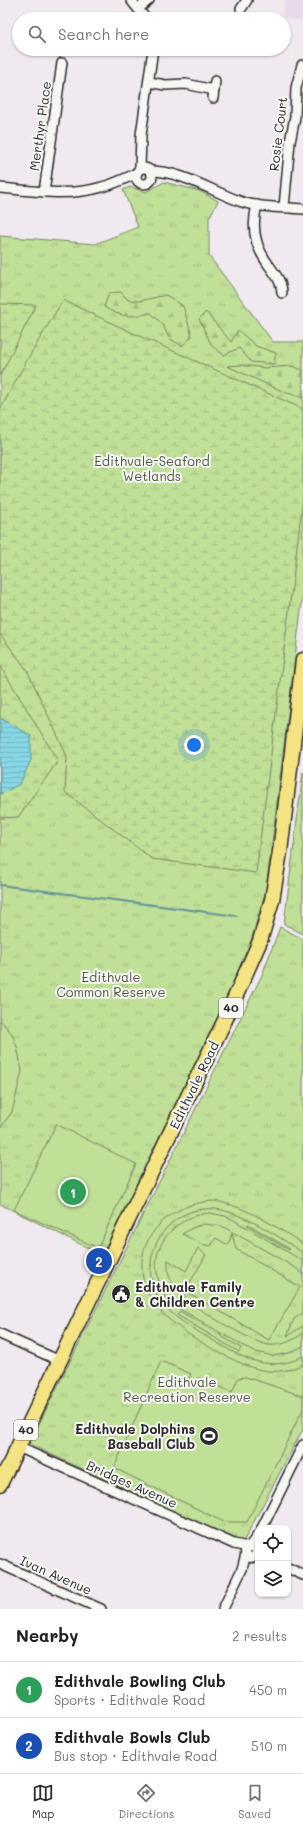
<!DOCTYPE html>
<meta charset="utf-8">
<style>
:root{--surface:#fff;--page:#f2f2f2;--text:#202124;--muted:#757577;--line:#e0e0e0;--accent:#2b2b2b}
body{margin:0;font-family:Mali,sans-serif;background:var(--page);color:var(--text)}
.controls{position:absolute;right:12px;bottom:12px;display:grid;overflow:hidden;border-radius:8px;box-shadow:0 1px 3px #0004}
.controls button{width:36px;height:36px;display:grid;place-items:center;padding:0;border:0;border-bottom:1px solid var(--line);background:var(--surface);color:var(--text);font:20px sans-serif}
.you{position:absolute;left:194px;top:745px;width:14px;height:14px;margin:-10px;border:3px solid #fff;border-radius:50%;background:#1a73e8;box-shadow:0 0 0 6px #1a73e833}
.badge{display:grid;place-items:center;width:26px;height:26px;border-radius:50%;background:var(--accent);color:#fff;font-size:13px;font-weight:700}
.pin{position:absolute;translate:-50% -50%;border:2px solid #fff;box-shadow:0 1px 4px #0006}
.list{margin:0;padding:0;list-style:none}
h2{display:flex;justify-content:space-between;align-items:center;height:52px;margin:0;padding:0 16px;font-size:17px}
h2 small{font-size:13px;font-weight:400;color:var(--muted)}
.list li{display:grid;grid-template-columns:26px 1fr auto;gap:12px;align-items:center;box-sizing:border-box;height:56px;padding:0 16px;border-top:1px solid var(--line)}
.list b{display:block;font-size:15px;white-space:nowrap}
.list p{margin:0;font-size:13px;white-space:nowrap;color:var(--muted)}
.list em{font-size:13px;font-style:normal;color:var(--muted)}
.icon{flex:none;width:22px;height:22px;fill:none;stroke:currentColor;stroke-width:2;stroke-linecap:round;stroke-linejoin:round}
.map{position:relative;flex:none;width:303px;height:1609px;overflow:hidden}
.search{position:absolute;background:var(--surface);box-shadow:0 1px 3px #0004;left:12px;right:12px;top:12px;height:44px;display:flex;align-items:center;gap:10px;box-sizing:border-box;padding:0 14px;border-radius:22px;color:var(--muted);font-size:15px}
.sheet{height:164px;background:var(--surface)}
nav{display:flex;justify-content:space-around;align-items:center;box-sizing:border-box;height:56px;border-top:1px solid var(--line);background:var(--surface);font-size:11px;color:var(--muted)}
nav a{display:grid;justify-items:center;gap:2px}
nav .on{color:var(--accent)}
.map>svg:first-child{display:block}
</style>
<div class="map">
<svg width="303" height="1609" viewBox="0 0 303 1609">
<defs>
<pattern id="grass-tufts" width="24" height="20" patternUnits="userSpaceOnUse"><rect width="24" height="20" fill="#c0df97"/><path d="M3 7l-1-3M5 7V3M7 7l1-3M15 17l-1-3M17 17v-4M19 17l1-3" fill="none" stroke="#a5c082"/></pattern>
<pattern id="forest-firs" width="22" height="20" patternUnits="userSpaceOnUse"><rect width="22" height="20" fill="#c0df97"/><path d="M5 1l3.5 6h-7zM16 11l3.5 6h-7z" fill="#a5c082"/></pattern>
<pattern id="wetland-marsh" width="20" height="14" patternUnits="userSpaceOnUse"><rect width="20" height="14" fill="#c0df97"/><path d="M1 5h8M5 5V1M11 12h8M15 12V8" fill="none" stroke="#a5c082"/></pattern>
<pattern id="water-rules" width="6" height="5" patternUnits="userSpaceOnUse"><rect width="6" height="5" fill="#87d6e5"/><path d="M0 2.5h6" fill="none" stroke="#75b8c5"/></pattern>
</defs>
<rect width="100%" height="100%" fill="#f0e9ef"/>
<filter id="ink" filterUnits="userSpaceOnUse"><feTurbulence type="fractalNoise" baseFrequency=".025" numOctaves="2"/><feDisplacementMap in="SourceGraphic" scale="8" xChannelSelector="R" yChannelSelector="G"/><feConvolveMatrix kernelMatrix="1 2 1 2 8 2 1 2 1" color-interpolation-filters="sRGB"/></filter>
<g filter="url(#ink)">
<polygon fill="#e8daeb" points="285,0 303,0 303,21 282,18"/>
<g fill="url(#grass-tufts)" stroke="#768561">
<polygon points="164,182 200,191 218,201 209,218 209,256 273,342 303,342 303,594 266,890 245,961 102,1255 0,1204 0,236 95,244 138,227 123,190 130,187 146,192"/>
<polygon points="303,772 303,934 284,924"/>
<polygon points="280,927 303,939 303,1429 242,1544 29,1444 262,975"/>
</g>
<g fill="url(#forest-firs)" stroke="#768561">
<path d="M121,292l7,8 11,1 27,-6 17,11 9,30 -10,10 -13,-8 -6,-13 -12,-12c-21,4 -28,5 -47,-6l5,-14z"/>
<polygon points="206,312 231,342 238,330 256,346 276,353 274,364 251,362 239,348 224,355 212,346 199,319"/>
<polygon points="242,365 266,368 291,366 303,370 303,398 282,391 227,366"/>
</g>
<g fill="url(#wetland-marsh)" stroke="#768561">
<polygon points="63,300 133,333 303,409 303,499 256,873 152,859 65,792 67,756 27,670 0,634 0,410 27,360"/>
<polygon points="0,304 36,305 0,376"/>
<polygon points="0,665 58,761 18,817 0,818"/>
</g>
<g fill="#c0df97" stroke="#768561">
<polygon points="0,1020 12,1034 17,1047 22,1071 12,1112 0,1128"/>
<polygon points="56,1124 136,1164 98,1248 14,1210"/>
<path d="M214,1201c30,4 63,26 89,43v9c-22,-15 -62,-42 -88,-44 -50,-5 -83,54 -53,94 16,20 43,32 64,45 23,14 52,23 77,8v8c-13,7 -27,9 -41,6 -28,-5 -94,-44 -109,-68 -31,-48 7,-99 61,-101z"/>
<path d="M210,1213l15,3 7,3 71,42v13l-7,-6 -74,-42 -19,-2 -11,4 -10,6 18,9v1l11,2 5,-8 12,7 4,-11 4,15 64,38 -31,53 -84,-49 21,-36 -8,-7 -12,23 -18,-11c-1,10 1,20 7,29 8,13 79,55 94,56 13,1 24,-4 34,-12v13l-14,7 -16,3 -21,-5 -89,-52 3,-5c-26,-37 4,-78 44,-81z"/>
<polygon points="248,1224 290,1249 289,1250 248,1226"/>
<polygon points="180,1311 241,1348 239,1352 177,1315"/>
<polygon points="303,1313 303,1326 287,1336 294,1319"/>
<polygon points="161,1361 191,1374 189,1379 192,1381 199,1378 232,1392 238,1378 246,1377 303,1396 303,1409 247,1522 224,1522 114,1468"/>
</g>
<polygon fill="url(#water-rules)" stroke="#62929b" points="0,718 31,736 31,760 20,784 0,794"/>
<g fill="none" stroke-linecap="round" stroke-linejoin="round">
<polyline stroke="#62929b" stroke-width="2" points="0,885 237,916"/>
<g stroke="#2b2b2b" stroke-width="12">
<g id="minor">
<polyline points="131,0 146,19"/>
<polyline points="139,8 149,0"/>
<polyline points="241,9 247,0"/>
<polyline points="149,82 165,85 186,84 214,90"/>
<polyline points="213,98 215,81"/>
<circle cx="144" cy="176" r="8"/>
<polyline points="140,169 141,135 153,49"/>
<path d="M151,171c31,0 62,21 91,31 19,6 41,5 61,7"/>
<path d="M0,188c34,3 69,9 102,-1 13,-3 24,-9 35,-14"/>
<polyline points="44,192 62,63"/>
<path d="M257,205c-5,19 -3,39 9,56 7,11 16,19 16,32"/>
<polyline points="284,207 290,142 295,117 296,88 302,65"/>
<polyline points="0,1334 60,1361"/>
<polyline points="18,1447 234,1544 248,1547"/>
<polyline points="262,1528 303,1445"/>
<polyline points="250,1546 258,1535"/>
<circle cx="251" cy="1552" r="5.5"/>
<polyline points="0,1564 101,1609"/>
<polyline points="288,1568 303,1575"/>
<polyline points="223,1609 242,1569 246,1554"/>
</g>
</g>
<g stroke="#2b2b2b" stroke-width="17">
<polyline id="highway" points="0,1484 225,1020 260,941 272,900 280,852 303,660"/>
</g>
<use href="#minor" stroke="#f6f6f2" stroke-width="9"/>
<use href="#highway" stroke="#f4e382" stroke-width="14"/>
</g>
</g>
<defs>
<g id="civic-disc" transform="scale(1)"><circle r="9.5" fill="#2b2b2b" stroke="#f6f6f2"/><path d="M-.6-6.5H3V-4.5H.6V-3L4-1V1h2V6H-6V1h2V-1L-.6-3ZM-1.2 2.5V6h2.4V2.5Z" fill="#fff"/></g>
<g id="stadium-disc" transform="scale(1)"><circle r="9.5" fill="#2b2b2b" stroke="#f6f6f2"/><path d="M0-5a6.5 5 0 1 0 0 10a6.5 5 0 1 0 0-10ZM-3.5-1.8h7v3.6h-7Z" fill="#fff"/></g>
</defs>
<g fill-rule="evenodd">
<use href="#civic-disc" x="121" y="1294"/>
<use href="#stadium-disc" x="209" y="1436"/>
</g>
<g text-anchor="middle" stroke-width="4" stroke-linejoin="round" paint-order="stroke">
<g fill="#f6f6f2" stroke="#686867" stroke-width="1">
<rect x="219" y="998" width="24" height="20" rx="3"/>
<rect x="14" y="1420" width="24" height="20" rx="3"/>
</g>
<g font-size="12" font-weight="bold" fill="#2b2b2b">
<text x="231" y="1012">40</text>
<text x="26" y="1434">40</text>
</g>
<g font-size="13" fill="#2b2b2b" stroke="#f6f6f2">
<text transform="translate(40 126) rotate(-82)" y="5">Merthyr Place</text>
<text transform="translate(278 134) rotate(-83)" y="5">Rosie Court</text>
<text transform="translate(194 1085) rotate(-64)" y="5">Edithvale Road</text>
<text transform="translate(132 1484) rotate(24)" y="5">Bridges Avenue</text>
<text transform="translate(56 1575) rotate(24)" y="5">Ivan Avenue</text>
</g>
<g font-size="13" fill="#505846" stroke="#f6f6f2">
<text x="152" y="466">Edithvale-Seaford<tspan x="152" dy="15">Wetlands</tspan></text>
<text x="111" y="982">Edithvale<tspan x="111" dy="15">Common Reserve</tspan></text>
<text x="187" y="1387">Edithvale<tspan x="187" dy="15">Recreation Reserve</tspan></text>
</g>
<g font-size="13" font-weight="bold" fill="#2b2b2b" stroke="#f6f6f2" text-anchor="start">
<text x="135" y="1292">Edithvale Family<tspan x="135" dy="15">&amp; Children Centre</tspan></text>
<text x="195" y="1434" text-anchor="end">Edithvale Dolphins<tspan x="195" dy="15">Baseball Club</tspan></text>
</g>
</g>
</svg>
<div class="controls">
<button><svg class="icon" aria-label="locate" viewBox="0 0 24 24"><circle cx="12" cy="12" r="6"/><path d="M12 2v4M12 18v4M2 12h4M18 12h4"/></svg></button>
<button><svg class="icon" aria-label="layers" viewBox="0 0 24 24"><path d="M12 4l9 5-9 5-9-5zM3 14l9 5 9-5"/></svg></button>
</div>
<div class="you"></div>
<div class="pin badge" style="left:73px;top:1192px;background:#2e9e5b">1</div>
<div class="pin badge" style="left:99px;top:1261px;background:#1a4fb4">2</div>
<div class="search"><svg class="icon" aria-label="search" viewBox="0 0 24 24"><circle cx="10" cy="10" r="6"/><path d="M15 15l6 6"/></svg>Search here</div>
</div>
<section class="sheet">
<h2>Nearby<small>2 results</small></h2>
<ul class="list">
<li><span class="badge" style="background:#2e9e5b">1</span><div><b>Edithvale Bowling Club</b><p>Sports · Edithvale Road</p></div><em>450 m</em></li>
<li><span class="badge" style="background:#1a4fb4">2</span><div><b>Edithvale Bowls Club</b><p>Bus stop · Edithvale Road</p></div><em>510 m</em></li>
</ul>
</section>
<nav>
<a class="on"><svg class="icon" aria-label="map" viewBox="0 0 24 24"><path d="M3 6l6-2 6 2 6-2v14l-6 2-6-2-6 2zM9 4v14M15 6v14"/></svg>Map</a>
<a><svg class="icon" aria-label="directions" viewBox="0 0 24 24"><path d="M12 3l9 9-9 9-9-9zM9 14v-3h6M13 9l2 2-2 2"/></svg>Directions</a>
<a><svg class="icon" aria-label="saved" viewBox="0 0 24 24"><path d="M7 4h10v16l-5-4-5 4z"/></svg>Saved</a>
</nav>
